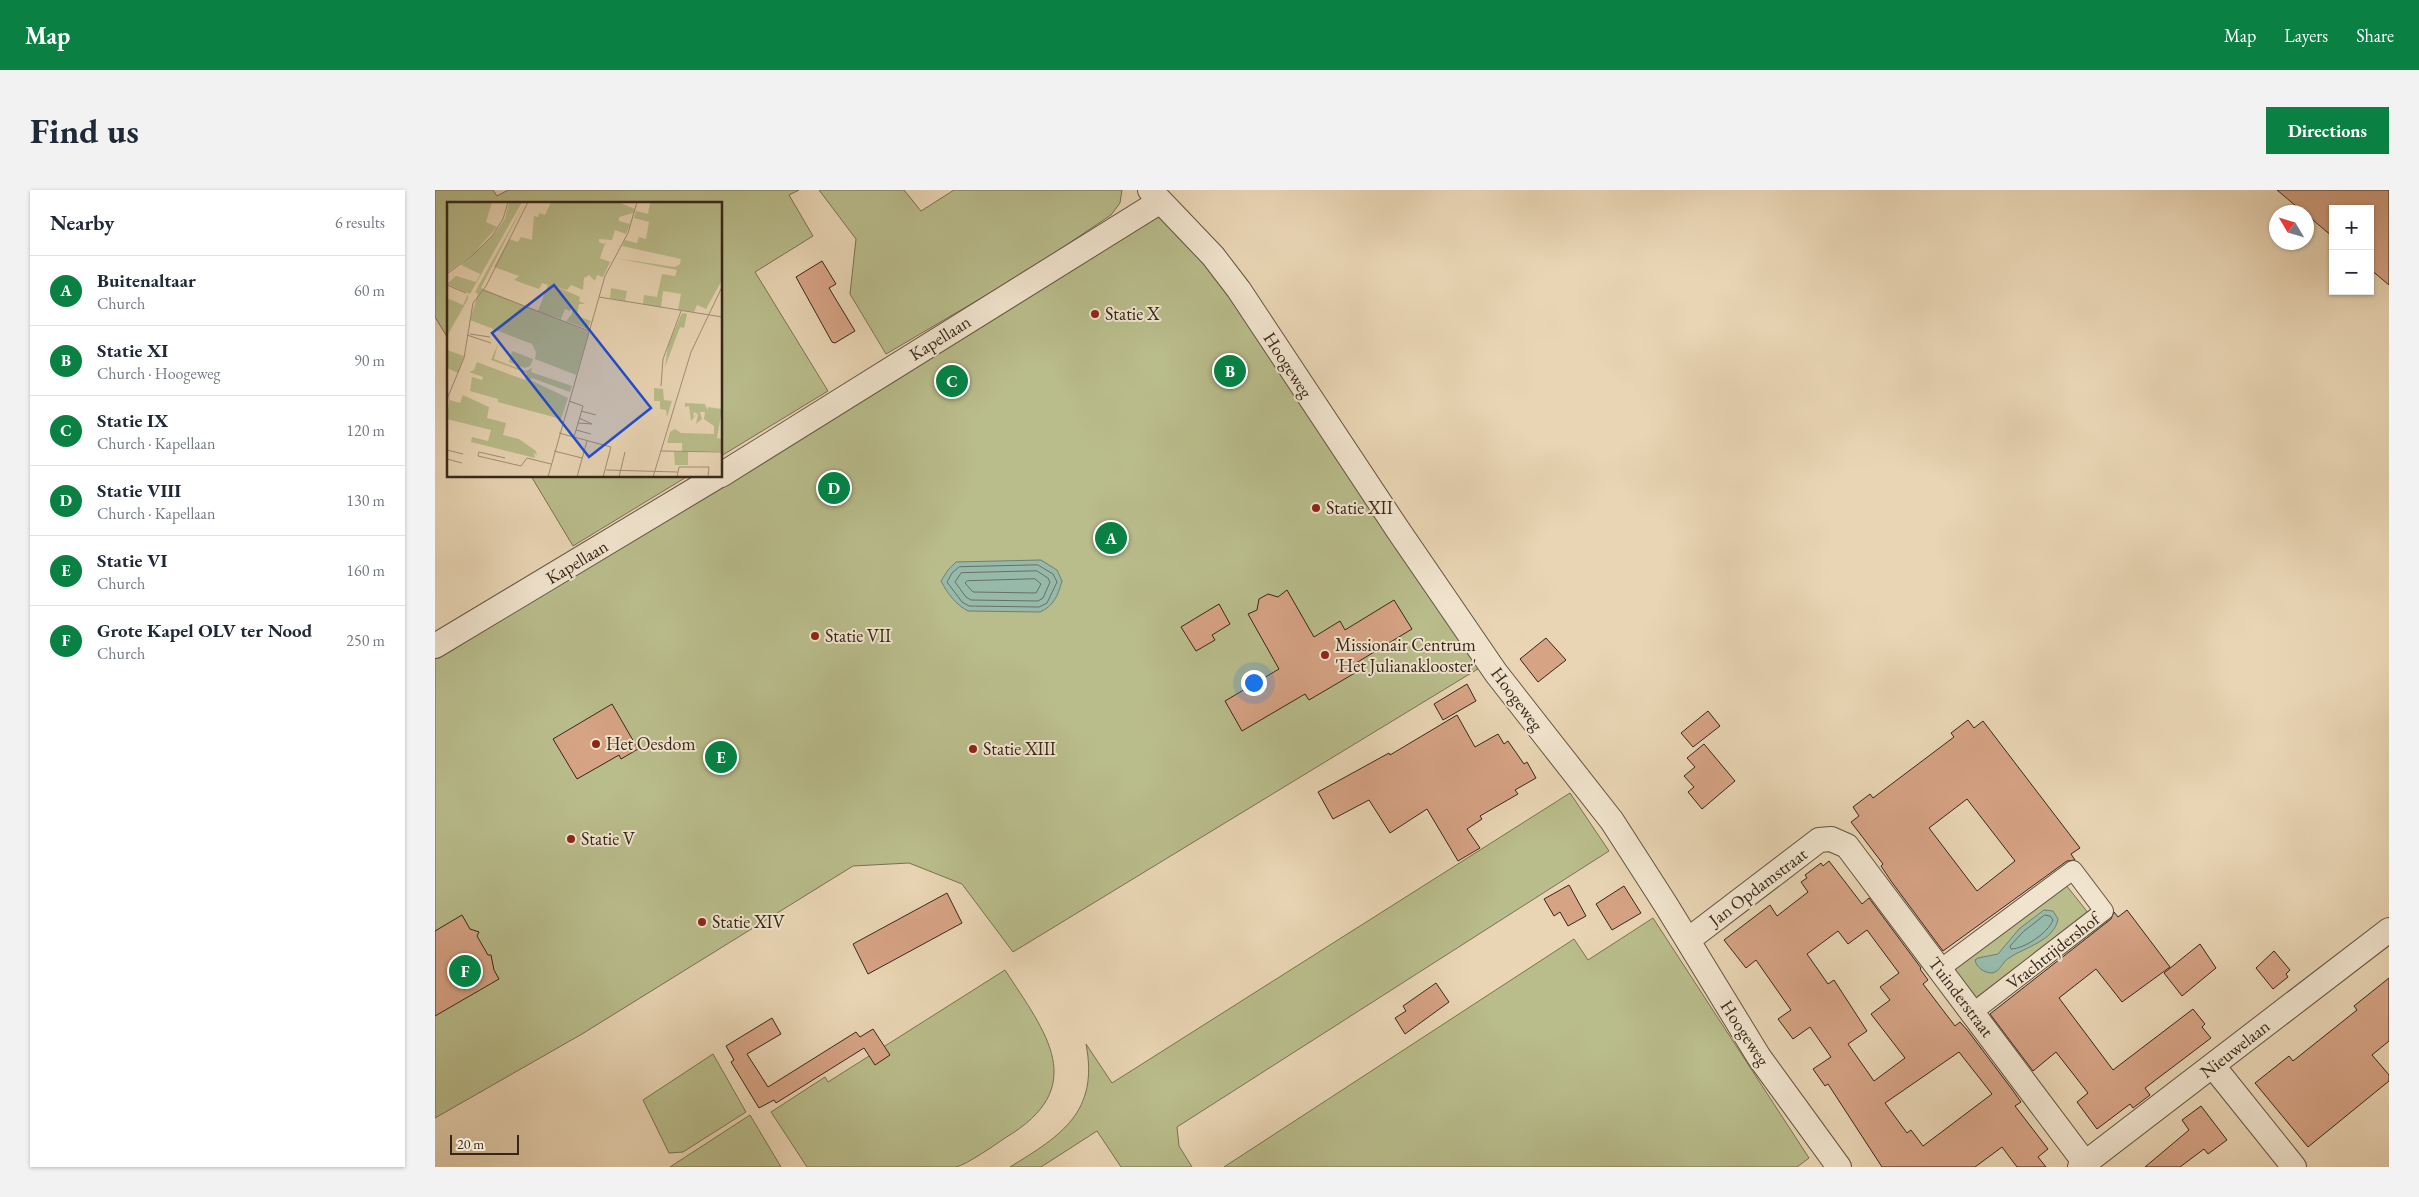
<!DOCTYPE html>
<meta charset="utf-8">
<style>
:root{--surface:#fff;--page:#f2f2f3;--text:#1f2937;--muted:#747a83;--line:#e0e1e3;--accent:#0b8043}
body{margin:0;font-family:"EB Garamond",serif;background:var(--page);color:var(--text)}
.controls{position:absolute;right:15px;top:15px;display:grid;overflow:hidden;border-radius:0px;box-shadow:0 1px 4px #0004}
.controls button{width:45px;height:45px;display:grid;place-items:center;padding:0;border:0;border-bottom:1px solid var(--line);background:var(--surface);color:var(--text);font:25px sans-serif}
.compass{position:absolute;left:1834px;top:15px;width:45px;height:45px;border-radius:50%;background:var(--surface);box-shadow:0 1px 4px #0004;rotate:308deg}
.scale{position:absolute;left:15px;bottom:12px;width:69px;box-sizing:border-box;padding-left:5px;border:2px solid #37271a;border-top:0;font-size:14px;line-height:18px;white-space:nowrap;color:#37271a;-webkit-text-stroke:4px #f1e4ce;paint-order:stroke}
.you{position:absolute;left:818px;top:492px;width:18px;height:18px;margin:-12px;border:4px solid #fff;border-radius:50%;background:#1a73e8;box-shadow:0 0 0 8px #1a73e833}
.badge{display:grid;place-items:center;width:32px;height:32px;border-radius:50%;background:var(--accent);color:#fff;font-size:16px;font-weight:700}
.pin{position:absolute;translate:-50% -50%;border:2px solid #fff;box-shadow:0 1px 5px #0006}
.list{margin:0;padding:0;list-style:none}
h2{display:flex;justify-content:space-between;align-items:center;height:65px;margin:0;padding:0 20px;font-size:21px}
h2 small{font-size:16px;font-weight:400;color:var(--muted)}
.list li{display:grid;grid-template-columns:32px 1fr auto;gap:15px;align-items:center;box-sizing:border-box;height:70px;padding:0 20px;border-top:1px solid var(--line)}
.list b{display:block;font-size:19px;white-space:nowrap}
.list p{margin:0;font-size:16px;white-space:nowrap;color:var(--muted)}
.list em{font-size:16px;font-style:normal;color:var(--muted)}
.map{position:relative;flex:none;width:1954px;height:977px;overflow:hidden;border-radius:0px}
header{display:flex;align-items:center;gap:30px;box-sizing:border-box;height:70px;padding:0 25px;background:var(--accent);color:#fff}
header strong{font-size:24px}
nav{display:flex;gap:28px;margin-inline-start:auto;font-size:18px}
.intro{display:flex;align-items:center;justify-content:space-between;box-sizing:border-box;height:120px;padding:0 30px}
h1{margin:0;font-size:35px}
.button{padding:12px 22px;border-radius:0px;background:var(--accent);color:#fff;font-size:18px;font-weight:700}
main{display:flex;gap:30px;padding:0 30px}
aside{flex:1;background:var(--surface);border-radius:0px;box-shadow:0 1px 4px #0004}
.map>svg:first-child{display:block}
</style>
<header>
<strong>Map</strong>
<nav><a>Map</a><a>Layers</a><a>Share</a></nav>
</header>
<div class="intro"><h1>Find us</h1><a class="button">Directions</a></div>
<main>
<aside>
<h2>Nearby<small>6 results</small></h2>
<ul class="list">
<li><span class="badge">A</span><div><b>Buitenaltaar</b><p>Church</p></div><em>60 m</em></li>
<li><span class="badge">B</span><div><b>Statie XI</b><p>Church · Hoogeweg</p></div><em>90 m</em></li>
<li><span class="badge">C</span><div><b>Statie IX</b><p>Church · Kapellaan</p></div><em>120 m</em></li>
<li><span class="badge">D</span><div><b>Statie VIII</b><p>Church · Kapellaan</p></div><em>130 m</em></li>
<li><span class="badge">E</span><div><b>Statie VI</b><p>Church</p></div><em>160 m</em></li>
<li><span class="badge">F</span><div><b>Grote Kapel OLV ter Nood</b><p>Church</p></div><em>250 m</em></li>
</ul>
</aside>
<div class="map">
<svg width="1954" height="977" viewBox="0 0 1954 977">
<rect width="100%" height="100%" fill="#e9d5b4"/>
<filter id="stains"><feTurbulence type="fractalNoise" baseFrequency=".004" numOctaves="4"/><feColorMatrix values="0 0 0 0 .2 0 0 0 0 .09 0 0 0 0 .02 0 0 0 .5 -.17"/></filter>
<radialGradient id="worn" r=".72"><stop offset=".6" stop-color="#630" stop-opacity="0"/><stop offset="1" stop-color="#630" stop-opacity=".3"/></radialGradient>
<g fill="#b9bc8b" stroke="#787252">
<polygon points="0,0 58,0 62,6 73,0 364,0 354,5 378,46 320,82 393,201 286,266 286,14 14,14 14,150 0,127"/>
<polygon points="384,0 469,0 486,21 519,0 687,0 685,13 676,25 594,80 451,164 415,104 421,49"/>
<polygon points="727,25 797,102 1051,474 578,762 527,694 474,673 418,676 147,844 0,928 0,458"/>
<polygon points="96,286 253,286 138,356"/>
<path d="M1135,603l39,58 -432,276 2,19 13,21h-71l-24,-36 -56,36h-31c52,-32 89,-55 76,-123l26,39z"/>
<polygon points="1631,695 1654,724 1544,811 1539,808 1516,778"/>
<polygon points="1218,728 1374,968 1362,977 789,977 1139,749 1153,770"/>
<path d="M570,780c41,63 86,117 0,168 -10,7 -39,27 -49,29 -14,0 -31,0 -46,0 -34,0 -68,0 -103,0l-36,-55 54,-35 3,5z"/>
<polygon points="278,864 311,922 248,962 234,963 208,910"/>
<polygon points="315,925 346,977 235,977"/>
</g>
<g fill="#97b9aa" stroke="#717f70">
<path d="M606,370l16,10 5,11c-4,14 -8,25 -22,31l-72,-1c-13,-7 -20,-17 -27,-30l7,-11 8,-8z"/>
<path d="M1609,720l9,1 5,8c-4,22 -33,28 -49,39 -7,4 -9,14 -17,15 -8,0 -16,-6 -17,-13l3,-2 20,-4 21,-25z"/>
</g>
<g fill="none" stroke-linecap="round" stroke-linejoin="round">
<g stroke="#677062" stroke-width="1">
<polygon points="603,375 618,384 622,392 612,413 604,417 534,416 527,412 512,392 517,383 524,377"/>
<polygon points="602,381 613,388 615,392 608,408 603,411 536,410 531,407 520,392 526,383"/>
<polygon points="600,389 606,394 601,403 538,402 530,393 532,391"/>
<path d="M1610,725l5,1 3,4c-5,13 -29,29 -42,29l-1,-3 13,-14z"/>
</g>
</g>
<g fill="#d6a385" stroke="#37271a" fill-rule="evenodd">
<polygon points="1842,0 1954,0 1954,95 1935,79 1935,19 1898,19 1898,47 1872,25 1872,22 1868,22"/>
<polygon points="387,71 401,94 394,98 420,141 400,153 397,152 361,87"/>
<circle cx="678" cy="349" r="12"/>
<polygon points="852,400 879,447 905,431 910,440 959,410 977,439 921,473 925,480 874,510 870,504 807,541 790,511 844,479 813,424 822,420 824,409 833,404 843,407"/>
<polygon points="784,414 795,434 777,445 780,450 761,461 746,437"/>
<polygon points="1111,448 1131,470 1103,492 1085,469"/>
<polygon points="1032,494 1041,511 1008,530 999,514"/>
<polygon points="177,514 203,559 186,569 184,565 142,589 118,549"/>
<polygon points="1273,521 1285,536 1258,557 1246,543"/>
<polygon points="1022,525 1040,557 1063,544 1069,554 1073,551 1089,574 1092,572 1101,588 1080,600 1083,604 1045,626 1047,629 1032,639 1045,658 1023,671 992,619 955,643 934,610 898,629 883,602 954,563 955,565"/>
<path d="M1533,530l6,8 9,-7 97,127 -9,6 4,6 -8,1 -124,90 -52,-70 -10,-15 2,-2 -32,-42 8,-6 -6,-9 17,-13 3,4 81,-61 -3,-4zM1532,609l48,62 -38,30 -48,-63z"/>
<polygon points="1269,554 1300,591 1267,619 1253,602 1259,597 1249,586 1260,577 1252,568"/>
<path d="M1394,671l33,43 7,-6 52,70 -1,1 8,11 -5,4 32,42 5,-4 8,9 43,57 10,14 -6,4 33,43 -10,8 8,10h-29l-15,-20 -27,20h-93l-54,-83 -3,2 -12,-17 18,-12 -21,-30 -17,12 -15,-20 13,-9 -35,-50 -10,8 -22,-28 46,-35 7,11 31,-24 -7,-10 6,-4 -2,-3 16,-12 2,3zM1432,740l32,43 -19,14 10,13 -19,14 34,44 -31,23 -26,-37 19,-13 -33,-51 -6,4 -21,-30 31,-23 10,13zM1524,862l33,42 -69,52 -12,-16 -4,3 -22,-30z"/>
<polygon points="1134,695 1151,726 1133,736 1125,722 1119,726 1109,709"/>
<polygon points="1189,696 1206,723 1177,740 1161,714"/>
<polygon points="512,703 527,733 433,784 418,754"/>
<polygon points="1692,720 1735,777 1687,812 1661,779 1624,808 1678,880 1758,819 1770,834 1767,837 1776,848 1710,898 1715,905 1698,918 1695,914 1662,939 1642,912 1653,903 1621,862 1598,881 1555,824 1676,729 1679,722 1683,727"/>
<polygon points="27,725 35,739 44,742 42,746 53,765 56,765 59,780 64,789 0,826 0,741"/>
<polygon points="1765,754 1781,778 1747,806 1729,783"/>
<polygon points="1839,761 1855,780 1851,784 1853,787 1838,799 1821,778"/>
<polygon points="1954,788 1954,851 1937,865 1954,885 1954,891 1873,957 1820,893 1854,866 1858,871 1922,820 1919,816"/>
<polygon points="1001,793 1014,812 970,844 960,828 971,821 968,816"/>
<polygon points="337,828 346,844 312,864 333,897 421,842 425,847 438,839 455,865 440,875 429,858 341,913 339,910 324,918 296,872 299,870 291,856"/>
<polygon points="1766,916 1792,950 1773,964 1769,959 1745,977 1710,977 1754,940 1747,930"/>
</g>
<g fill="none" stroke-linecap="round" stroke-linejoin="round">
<g stroke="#645240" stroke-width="20">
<polyline id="pedestrian" points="1505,779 1638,680 1669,721 1537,823"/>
</g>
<g stroke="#645240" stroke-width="26">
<g id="minor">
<polyline points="715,0 778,66 804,100 963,340 1061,483 1177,631 1231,715 1324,867 1404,977"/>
<polyline points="286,285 724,12"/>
<polyline points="0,456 283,286"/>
<polyline points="1253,750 1384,650 1396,649 1412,656 1650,973"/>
<polyline points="1778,876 1859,977"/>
<polyline points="1645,977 1954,740"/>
</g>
</g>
<use href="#pedestrian" stroke="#f1e4ce" stroke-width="18"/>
<use href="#minor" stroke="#f1e4ce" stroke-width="24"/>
</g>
<g fill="#8f2418" stroke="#f1e4ce" stroke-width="2">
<circle cx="660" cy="124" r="5"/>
<circle cx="881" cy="318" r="5"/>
<circle cx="380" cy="446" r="5"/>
<circle cx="890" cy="465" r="5"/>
<circle cx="161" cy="554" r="5"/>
<circle cx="538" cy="559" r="5"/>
<circle cx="136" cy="649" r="5"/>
<circle cx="267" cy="732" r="5"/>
</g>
<g text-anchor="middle" stroke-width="4" stroke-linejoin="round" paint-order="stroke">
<g font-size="18" fill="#37271a" stroke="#f1e4ce" text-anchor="start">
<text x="670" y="130">Statie X</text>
<text x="891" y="324">Statie XII</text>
<text x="390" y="452">Statie VII</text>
<text x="900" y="461">Missionair Centrum<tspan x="900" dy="21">'Het Julianaklooster'</tspan></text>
<text x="171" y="560">Het Oesdom</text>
<text x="548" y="565">Statie XIII</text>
<text x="146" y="655">Statie V</text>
<text x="277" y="738">Statie XIV</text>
</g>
<g font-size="18" fill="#37271a" stroke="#f1e4ce">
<text transform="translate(505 148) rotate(-32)" y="6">Kapellaan</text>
<text transform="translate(853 175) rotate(57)" y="6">Hoogeweg</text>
<text transform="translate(142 372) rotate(-31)" y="6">Kapellaan</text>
<text transform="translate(1082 509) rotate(53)" y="6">Hoogeweg</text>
<text transform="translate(1323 697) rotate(-37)" y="6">Jan Opdamstraat</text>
<text transform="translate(1618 761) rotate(-38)" y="6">Vrachtrijdershof</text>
<text transform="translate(1526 807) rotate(53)" y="6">Tuinderstraat</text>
<text transform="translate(1310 843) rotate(57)" y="6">Hoogeweg</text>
<text transform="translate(1800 859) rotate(-38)" y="6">Nieuwelaan</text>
</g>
</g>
<g transform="translate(12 12)">
<rect width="275" height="275" fill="#e9d5b4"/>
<path d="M0,0h45l-6,20 11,5 -23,26 -27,20zM62,0h13l-52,92 -23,-10 9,-8 20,6 4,-8 -19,-9 33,-31 11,-15zM78,0l-44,86 108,44 -13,43 -41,-16 1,-7 -4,-8 -62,-24 8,-26 -3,-2zM104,0h67l17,7 -2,4 -14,4v4l11,3 -4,10 -11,-4 -3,10 -13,-1v3l5,2 2,-3 -6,17 10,4 -7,15 -6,-2 -2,6 -6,-6 -5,3 -1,12 -12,-5 -4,5 -10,-3 23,10 -1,4 6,3h-6l-2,12 14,5 -4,8 -21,-8 6,-7v-7l-2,4 -5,-2 -4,10 -23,-8 10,-26 -6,-2 -3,6 -25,-9 5,-4 -25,-9 15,-28 9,3 3,-5 11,3 2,-24 4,1 1,-4 6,2zM203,0h72v78l-16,29 -9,-4 -3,7 -16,-2 3,-16 -18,-3 -2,16 -18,-3 1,-9 13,2 5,-23 13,2 2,-6 -62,-12 60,9 5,-3 1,-5 -59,-13 3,-6 12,3 2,-6 7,2 3,-17 -15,-4 2,-7 12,3zM164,86l16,3 -2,10 -15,-3zM21,92v5l-21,37v-38l16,7zM235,111l5,1 -3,14 -4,-1 -15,40 3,-22zM51,142l-4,15 32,12 6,-3 -1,4 41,14 -2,6 -38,-14 -2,2 38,18 -7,21 -63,-17v-3l-28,-8 2,-14 10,3 1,-3 -14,-5 5,-2 3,-8 48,18 2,-7 -36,-13zM0,148l17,6 -6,17 -11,-5zM65,149l21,8 -3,7 -5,2 -16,-6zM207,186l9,1 1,11 8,1 -5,16 -1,-7 -6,-1v-8h-6zM3,192v6l10,3 3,-8 26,12 -2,11 19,5 -3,12 16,4 17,12 1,5 -3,-4 1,6 -64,-16 1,-5 16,4 3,-11 -44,-11zM238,201l20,1 3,6v-3l14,2 -5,29 5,1v12h-40v-8h-15l3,-11 5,-3 6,4 33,1v-8l-10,-7 1,-7h-5l2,7 -6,5 2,-10 -7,-3 3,2 -1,4 4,-3 -6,7 -2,-15 -4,1zM227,250h14v13h-13z" fill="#b9bc8b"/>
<path fill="none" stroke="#a28f76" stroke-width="1" d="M0,72l27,-20 18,-18 11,-17 5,-17M0,83l19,8M36,88l106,41M152,95l123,20M23,132l20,3M20,133l24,8M214,184l2,-27 18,-48M0,197l17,-41 9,-55 13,-17 42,-84M122,199l14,5 -9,31M134,209l15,4M131,221l14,1 -13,-6M129,228l15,4M112,231l52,14 -8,30M0,248l16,4M107,249l28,7M214,249l61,1M58,256l-26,-6 -1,4 43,10 6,-8 24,6M0,257l15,4M159,268l71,2M101,275l57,-201 23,-43 9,-31M130,275l10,-36M172,275l6,-25M206,275l38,-125 31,-65M230,275l2,-10h30l-1,10"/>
<path fill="#1d4ed8" fill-opacity="0.15" stroke="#1d4ed8" stroke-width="2.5" d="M107,83l97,123 -62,49 -97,-124z"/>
<rect width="275" height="275" fill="none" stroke="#37271a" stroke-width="2.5"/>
</g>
<rect width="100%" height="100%" filter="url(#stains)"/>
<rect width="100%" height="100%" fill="url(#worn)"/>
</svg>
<div class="controls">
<button>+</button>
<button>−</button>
</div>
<svg class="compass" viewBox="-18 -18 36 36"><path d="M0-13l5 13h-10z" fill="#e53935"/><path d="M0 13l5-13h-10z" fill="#747a83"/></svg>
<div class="scale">20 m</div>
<div class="you"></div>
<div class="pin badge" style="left:676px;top:348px">A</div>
<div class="pin badge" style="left:795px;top:181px">B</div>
<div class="pin badge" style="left:517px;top:191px">C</div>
<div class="pin badge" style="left:399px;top:298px">D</div>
<div class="pin badge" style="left:286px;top:567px">E</div>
<div class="pin badge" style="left:30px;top:781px">F</div>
</div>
</main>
